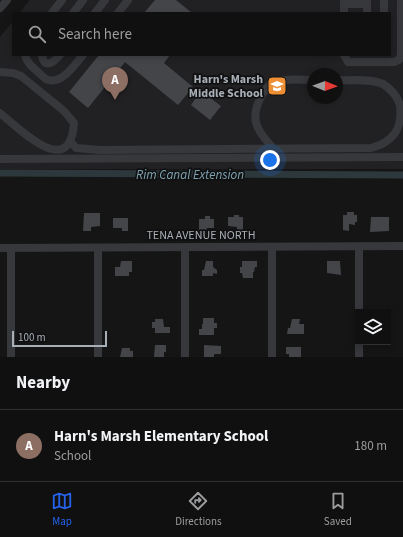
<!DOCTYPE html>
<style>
:root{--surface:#101010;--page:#1e1e1e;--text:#f1f3f6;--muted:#9c9d9f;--line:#303030;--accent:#2563eb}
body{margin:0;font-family:"Source Sans 3",sans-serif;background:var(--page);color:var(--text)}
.controls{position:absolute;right:12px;bottom:12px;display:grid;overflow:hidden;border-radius:0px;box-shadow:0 2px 6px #0003}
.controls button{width:36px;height:36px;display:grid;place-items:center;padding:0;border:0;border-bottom:1px solid var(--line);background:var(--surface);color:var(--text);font:20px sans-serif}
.compass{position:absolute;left:307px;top:68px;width:36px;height:36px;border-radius:50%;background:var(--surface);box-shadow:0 2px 6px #0003;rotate:91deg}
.scale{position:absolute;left:12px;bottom:10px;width:95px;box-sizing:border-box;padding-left:4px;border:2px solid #a7aeb6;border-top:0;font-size:11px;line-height:14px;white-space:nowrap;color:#a7aeb6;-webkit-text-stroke:3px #101011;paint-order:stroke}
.you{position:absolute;left:270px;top:160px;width:14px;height:14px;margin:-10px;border:3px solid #fff;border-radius:50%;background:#1a73e8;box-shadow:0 0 0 6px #1a73e833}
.badge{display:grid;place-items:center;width:26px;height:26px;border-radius:50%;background:var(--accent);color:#fff;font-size:13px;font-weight:700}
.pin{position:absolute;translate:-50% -33px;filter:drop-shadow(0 1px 2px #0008)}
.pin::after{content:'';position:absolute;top:21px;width:14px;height:12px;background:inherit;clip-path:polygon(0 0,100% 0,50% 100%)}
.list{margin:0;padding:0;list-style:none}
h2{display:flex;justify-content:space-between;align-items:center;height:52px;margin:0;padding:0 16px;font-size:17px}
h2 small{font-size:13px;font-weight:400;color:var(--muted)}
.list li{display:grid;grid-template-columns:26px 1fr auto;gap:12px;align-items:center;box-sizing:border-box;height:72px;padding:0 16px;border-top:1px solid var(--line)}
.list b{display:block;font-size:15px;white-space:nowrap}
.list p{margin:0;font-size:13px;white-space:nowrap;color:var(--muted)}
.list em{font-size:13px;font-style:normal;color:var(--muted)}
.icon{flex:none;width:22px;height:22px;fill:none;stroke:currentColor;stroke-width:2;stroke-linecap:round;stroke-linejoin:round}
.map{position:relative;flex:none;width:403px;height:357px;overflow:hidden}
.search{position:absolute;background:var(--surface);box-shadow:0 2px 6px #0003;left:12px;right:12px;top:12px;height:44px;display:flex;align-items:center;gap:10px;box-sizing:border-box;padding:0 14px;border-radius:0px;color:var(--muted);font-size:15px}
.sheet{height:124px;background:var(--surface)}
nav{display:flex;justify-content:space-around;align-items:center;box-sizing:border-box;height:56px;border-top:1px solid var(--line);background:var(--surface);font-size:11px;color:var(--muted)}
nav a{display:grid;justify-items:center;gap:2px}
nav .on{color:var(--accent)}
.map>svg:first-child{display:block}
</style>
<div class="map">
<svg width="403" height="357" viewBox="0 0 403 357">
<rect width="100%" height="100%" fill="#151516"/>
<path fill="#212123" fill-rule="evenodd" d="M30,0h373v169h-403v-132l13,-16v34h377v-42h-371zM313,74h24v24h-24z"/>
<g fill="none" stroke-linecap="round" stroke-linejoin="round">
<polyline stroke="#2d383c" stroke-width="7" points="0,173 403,175"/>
</g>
<g fill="#444549">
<polygon points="155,0 176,0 192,13 144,13"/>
<polygon points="99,55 170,55 164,63 193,87 178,105 125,62 88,108 69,92"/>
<polygon points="201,91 221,106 210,120 191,105"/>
<polygon points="347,212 354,212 354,215 357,215 357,222 355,222 355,225 349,224 349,231 343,230 343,215 347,215"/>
<polygon points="84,213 100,213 100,226 91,227 91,231 83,231"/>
<polygon points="234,215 239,215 239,217 243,217 243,233 237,232 237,227 228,226 228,217 234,217"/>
<polygon points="205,216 210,216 210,219 214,219 214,228 207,228 205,232 199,232 199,219 205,219"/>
<polygon points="371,217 389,217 389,231 370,232"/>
<polygon points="113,218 128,218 128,231 122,231 122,228 113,228"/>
<polygon points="121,261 132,261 132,272 129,272 129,276 115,276 115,267 120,267"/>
<polygon points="206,261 213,261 213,267 217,270 217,274 213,273 213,276 202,276 202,270 204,270"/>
<polygon points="242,261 257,261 257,267 255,267 254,272 253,272 253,278 243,278 242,273 240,273 240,267 242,267"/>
<polygon points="327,261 340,261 341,275 327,273"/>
<polygon points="203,318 214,318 214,323 217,323 217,328 214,328 214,335 199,335 199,329 202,329 202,324 203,324"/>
<polygon points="155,319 163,319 164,327 170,327 170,333 155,333 155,328 152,328 152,322 155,322"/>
<polygon points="292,319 300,319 299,324 304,324 304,334 287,334 288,328 290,328"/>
<polygon points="155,345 166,345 166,352 164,352 164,357 154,357"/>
<polygon points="204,345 221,346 221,354 214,354 214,357 204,357"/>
<polygon points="286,347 301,347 301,357 289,357 289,354 286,354"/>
<polygon points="122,348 130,348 130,351 133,351 133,357 120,357"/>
</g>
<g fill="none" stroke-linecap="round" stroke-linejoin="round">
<g stroke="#36383b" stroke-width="8">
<polyline points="344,0 344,13"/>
<polyline points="384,0 384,13"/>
<polyline points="344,4 367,4"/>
<polyline points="0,8 7,0"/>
<polyline points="52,13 62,0"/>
<polyline points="73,13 83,0"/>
<polyline points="95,13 105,0"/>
<polyline points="118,13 128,0"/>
<polyline points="367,13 367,0"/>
<path d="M25,55c2,8 7,12 13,17 3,3 7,7 10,8 15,4 27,-16 35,-25"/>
<path d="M42,55c2,15 12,7 18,0"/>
<polyline points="344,55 348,62 394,62 399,60 401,55 401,0"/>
<path d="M0,72l13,1 8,3 43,35 10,12c-4,58 -54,6 -74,-10"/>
<path d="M70,141l6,7 24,2 271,-2c22,-6 32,-19 29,-43 -3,-9 -9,-16 -17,-21 -13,-6 -31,-3 -46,-4"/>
<path d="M273,148c-17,-18 -24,-30 -11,-53 2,-5 8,-11 13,-13 12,-4 26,-2 38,-2"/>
<polyline points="0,159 403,157"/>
<polyline points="185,247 185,357"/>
<polyline points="272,247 272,357"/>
<polyline points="359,247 359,312"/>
<polyline points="0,248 403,246"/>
<polyline points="11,248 11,357"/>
<polyline points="98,248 98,357"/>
<polyline points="359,342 359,357"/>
</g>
</g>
<defs>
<g id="school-square" transform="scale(1)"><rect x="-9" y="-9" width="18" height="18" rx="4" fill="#ee8f35" stroke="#101011"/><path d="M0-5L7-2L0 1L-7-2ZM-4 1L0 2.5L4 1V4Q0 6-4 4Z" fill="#fff"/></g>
</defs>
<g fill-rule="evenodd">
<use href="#school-square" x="277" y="86"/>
</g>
<g text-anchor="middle" stroke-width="3.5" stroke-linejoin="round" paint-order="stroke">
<g font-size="12" font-weight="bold" fill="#a7aeb6" stroke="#101011" text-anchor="end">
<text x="263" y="83">Harn's Marsh<tspan x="263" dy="14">Middle School</tspan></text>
</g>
<g font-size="12" fill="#a7aeb6" stroke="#101011">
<text x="201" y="239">TENA AVENUE NORTH</text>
</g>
<g font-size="13" font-style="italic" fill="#7ea2b1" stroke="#101011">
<text x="190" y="179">Rim Canal Extension</text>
</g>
</g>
</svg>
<div class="controls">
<button><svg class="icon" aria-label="layers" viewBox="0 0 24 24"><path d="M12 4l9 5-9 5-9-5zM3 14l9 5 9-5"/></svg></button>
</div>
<svg class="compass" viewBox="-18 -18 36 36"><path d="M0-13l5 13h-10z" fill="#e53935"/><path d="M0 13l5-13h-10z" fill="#9c9d9f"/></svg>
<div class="scale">100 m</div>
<div class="you"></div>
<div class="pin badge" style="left:115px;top:100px;background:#8d6e63">A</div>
<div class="search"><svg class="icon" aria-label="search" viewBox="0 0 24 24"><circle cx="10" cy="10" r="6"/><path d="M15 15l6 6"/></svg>Search here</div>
</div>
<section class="sheet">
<h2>Nearby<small></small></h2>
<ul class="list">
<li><span class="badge" style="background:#8d6e63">A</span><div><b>Harn's Marsh Elementary School</b><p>School</p></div><em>180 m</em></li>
</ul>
</section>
<nav>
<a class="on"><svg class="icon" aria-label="map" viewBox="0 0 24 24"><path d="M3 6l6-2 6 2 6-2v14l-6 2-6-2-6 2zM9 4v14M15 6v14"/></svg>Map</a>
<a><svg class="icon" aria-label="directions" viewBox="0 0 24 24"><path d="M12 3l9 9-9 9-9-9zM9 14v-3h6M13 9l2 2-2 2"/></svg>Directions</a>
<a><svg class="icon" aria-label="saved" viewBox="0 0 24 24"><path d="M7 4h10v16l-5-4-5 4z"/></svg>Saved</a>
</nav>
